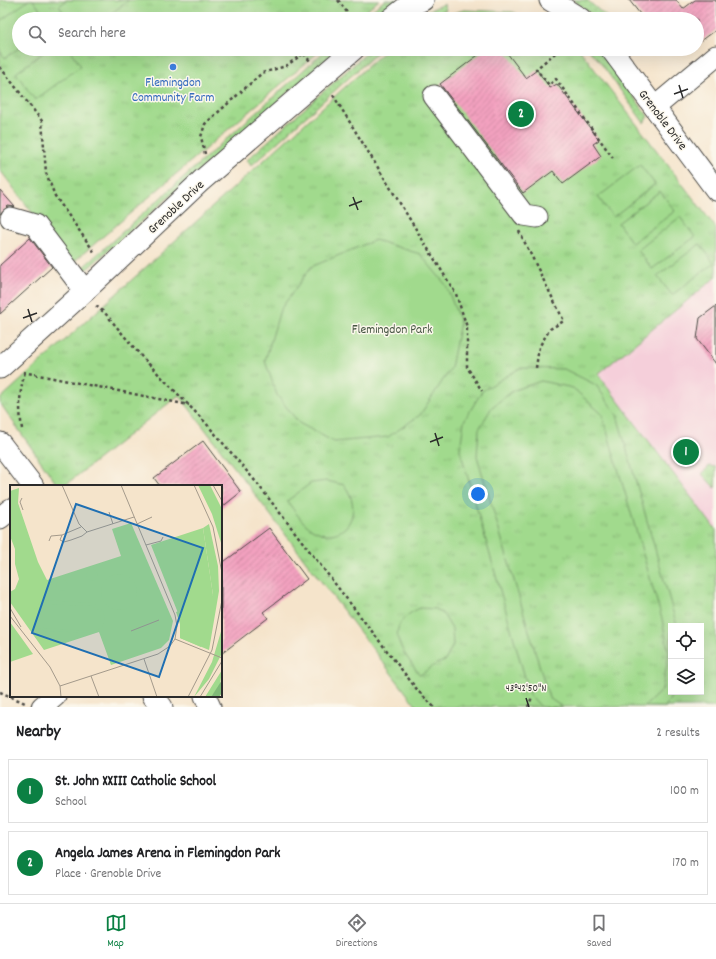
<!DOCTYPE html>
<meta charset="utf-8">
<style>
:root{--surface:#fff;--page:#f2f2f2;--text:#202124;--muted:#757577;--line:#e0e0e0;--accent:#0b8043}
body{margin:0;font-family:Dekko,sans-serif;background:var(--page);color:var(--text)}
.controls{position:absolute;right:12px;bottom:12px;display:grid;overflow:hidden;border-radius:0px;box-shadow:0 4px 16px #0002}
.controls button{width:36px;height:36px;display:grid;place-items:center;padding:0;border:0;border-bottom:1px solid var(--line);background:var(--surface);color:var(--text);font:20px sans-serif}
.you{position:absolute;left:478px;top:494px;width:14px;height:14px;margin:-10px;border:3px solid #fff;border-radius:50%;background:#1a73e8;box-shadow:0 0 0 6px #1a73e833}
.badge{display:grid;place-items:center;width:26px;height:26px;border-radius:50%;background:var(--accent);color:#fff;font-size:13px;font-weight:700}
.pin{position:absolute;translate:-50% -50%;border:2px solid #fff;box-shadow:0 1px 4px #0006}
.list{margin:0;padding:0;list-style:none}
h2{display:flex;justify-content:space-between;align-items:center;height:52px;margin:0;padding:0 16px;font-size:17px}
h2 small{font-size:13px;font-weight:400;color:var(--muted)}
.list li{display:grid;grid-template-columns:26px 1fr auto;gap:12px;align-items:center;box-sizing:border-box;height:64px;margin:0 8px 8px;padding:0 8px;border:1px solid var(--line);border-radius:0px}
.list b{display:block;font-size:15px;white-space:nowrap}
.list p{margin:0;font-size:13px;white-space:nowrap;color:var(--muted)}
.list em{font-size:13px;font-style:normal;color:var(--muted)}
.icon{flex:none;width:22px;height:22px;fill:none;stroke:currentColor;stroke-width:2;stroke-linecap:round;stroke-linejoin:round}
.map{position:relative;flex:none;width:716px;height:707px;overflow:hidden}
.search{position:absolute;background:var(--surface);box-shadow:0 4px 16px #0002;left:12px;right:12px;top:12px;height:44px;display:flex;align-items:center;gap:10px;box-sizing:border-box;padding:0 14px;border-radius:22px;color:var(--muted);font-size:15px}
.sheet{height:196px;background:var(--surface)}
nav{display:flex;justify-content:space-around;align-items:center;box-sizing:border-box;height:56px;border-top:1px solid var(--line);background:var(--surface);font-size:11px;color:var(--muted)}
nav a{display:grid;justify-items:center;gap:2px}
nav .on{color:var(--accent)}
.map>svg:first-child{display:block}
</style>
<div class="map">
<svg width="716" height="707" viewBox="0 0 716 707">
<defs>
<pattern id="grass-dots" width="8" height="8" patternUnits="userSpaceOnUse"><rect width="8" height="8" fill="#a1da8d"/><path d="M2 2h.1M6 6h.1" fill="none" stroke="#8bbb7a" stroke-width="1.8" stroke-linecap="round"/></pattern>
<pattern id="park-tufts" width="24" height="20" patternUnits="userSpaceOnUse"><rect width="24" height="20" fill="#a1da8d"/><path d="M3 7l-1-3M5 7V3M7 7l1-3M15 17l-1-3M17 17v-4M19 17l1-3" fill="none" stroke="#8bbb7a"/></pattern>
<pattern id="building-hatch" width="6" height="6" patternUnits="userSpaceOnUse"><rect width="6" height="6" fill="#f3a1bf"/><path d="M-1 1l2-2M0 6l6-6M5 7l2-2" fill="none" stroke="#c5839b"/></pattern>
</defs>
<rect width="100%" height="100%" fill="#fbf7ec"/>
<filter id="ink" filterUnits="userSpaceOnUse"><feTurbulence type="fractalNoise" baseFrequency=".025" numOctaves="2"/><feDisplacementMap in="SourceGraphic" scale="8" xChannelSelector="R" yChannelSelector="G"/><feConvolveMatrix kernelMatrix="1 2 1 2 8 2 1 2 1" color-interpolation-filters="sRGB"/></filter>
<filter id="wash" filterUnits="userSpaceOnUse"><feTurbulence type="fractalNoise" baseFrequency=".012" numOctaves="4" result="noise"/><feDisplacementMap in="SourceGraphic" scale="16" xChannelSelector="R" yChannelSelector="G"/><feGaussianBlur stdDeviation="0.9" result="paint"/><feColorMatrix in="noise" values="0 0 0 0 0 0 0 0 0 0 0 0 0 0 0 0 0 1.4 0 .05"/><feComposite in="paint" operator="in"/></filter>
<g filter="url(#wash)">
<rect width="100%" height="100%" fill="#f5e4cb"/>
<polygon fill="#f5cfda" points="716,277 716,530 598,374"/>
<g fill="url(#grass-dots)" stroke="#66825c">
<polygon points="385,0 397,0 372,19 361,19"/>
<polygon points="573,0 587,0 609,19 598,19"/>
<polygon points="444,4 446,10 423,19 408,19"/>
<polygon points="327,49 338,49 87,269 81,269"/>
<polygon points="371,49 381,49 251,166 247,160"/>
<polygon points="587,49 597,49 601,53 648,116 644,123 597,58"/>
</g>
<g fill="url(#park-tufts)" stroke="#66825c" fill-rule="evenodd">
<polygon points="0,0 379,0 357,19 19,19 19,49 322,49 71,264 0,170"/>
<polygon points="464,10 513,12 528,19 433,19"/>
<path d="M387,49h192l137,179v49l-118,97 118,156v177h-299l-238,-312 -115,91h-6l-58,-83v-4zM671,626h30v66h-30z"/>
<polygon points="709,466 716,467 715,488 702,474"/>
</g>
<g fill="#a1da8d" stroke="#66825c">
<polygon points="29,0 33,0 47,19 19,19 19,48 5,58 0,51 0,21"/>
<polygon points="67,0 129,0 104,19 68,19 59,6"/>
<polygon points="48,49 69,49 81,66 35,100 16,73"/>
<polygon points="640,165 655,184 613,217 598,197"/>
<polygon points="660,191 675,211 632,243 618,223"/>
<polygon points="680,217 695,237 652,269 638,250"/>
<polygon points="375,240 420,254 446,285 460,322 451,368 420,415 388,437 334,442 299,423 277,395 265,361 280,310 311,267"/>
<polygon points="700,244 714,263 672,295 657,276"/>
<polygon points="520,368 564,369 596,385 617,415 677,626 671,626 671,692 674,692 665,707 644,707 662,690 669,654 662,619 602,414 573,388 541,381 514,390 492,407 479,429 477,456 549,698 562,707 541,707 530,695 460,450 464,421 482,391"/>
<path d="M327,481l17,4c22,28 -1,62 -32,44 -10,-6 -18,-19 -25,-28l24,-18z"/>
<path d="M420,608l16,1 7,5 9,15 1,16 -8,16 -9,3 -16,11c-18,-24 -40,-49 0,-67z"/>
</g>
<g id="blocks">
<g fill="url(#building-hatch)">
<polygon points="629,0 676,0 683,9 695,0 716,0 716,30 697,44 697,19 644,19"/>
<polygon points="486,49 504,49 526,78 537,70 550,88 557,84 599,140 593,144 601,156 563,184 553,171 523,193 440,84"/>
<polygon points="0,190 15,207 8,206 0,214"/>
<polygon points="30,238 52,267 0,314 0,265"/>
<polygon points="716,306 716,364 697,339 700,318"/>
<polygon points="203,441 241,492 221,508 221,486 160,486 154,478"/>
<polygon points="269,528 307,579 263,612 268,618 221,654 221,564"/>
</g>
</g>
</g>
<g filter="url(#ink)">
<use href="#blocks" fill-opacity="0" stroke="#494743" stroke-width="1"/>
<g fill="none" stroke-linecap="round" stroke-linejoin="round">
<g stroke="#494743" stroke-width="23">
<g id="minor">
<polyline points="550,0 581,19"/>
<polyline points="391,19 405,8 423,0"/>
<polyline points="611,49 716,190"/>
<polyline points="434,96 524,215 537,217"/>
<polyline points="655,107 716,56"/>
<polyline points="11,218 35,225 85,291"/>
<polyline points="0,368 85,291 201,181 354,49"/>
<polyline points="0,443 33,486"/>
<polyline points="0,518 11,509"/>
<polyline points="153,696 162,707"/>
<polyline points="205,696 210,707"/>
<polyline points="42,707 55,696"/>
</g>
</g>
<g stroke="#494743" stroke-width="2.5" stroke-dasharray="3 3" stroke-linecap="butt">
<polyline points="338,0 352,19"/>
<polyline points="300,49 310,61"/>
<polyline points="560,49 536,69 549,85 556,79 613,158"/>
<polyline points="0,67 42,121 46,173 55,196 95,253"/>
<polyline points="333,95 456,294 467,327 467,367 482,391"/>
<polyline points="205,154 201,137 205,124 262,73 286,66 304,53"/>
<polyline points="519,231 564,321 550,329 539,347 536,368"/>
<polyline points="96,306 105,313 141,356 205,422 256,482 419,692 434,707"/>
<polyline points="23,372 189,405"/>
<path d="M22,429c-3,-20 -3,-37 3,-57"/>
<polyline points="0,692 25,703"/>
<polyline points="528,707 532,697"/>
</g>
<use href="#minor" stroke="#fff" stroke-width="21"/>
</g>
</g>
<path fill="none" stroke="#2b2b2b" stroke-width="1.5" d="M679,85l4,13M674,94l14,-5M353,197l5,13M349,206l13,-5M28,309l4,13M23,318l14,-5M435,433l4,13M430,442l13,-5M526,698l3,9"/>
<circle fill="#3f7fe0" stroke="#fbf7ec" stroke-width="1.5" cx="173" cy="67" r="4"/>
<g text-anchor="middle" stroke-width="3" stroke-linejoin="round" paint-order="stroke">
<g font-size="13" fill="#366cbe" stroke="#fbf7ec">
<text x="173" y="86">Flemingdon<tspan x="173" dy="15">Community Farm</tspan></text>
</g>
<g font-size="13" fill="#2b2b2b" stroke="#fbf7ec">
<text transform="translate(664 119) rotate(53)" y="5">Grenoble Drive</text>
<text transform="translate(175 206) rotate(-43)" y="5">Grenoble Drive</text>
</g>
<g font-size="13" fill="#485744" stroke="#fbf7ec">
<text x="392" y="333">Flemingdon Park</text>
</g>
</g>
<g transform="translate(10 485)">
<rect width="212" height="212" fill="#f5e4cb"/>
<path d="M188,0h12l12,24v37l-10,-32zM199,39l9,42 1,25 -10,59 -29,-12 1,-11 -5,-15 8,-3 -3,15 -2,-8 2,9 32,-30 -10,-67zM212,143v25l-13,26 -15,18 18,-35zM212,185l-2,15 -9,12h-6z" fill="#a1da8d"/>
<path d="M212,195v13l-3,4h-8z" fill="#80ba78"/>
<path d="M9,3l-1,15 20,59 9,18 74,-24 -9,-27 19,-6 42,98 -4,19 -8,8 -50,17 -12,-33 -55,18 -34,-48v-10l5,-3 4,-10 -4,-15v-15l-5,-13v-45zM193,43l10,67 -12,52 -21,-9v-20l-29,-73zM0,137l23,32 -23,8z" fill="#a1da8d"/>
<path d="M181.5 80a5.5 5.5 0 1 1 11 0a5.5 5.5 0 1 1-11 0ZM76.5 90a5.5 5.5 0 1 1 11 0a5.5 5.5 0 1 1-11 0ZM91 107a18 18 0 1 1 36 0a18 18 0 1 1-36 0ZM46.5 100a5.5 5.5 0 1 1 11 0a5.5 5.5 0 1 1-11 0ZM36,115l48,3 9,8 2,8 -3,8 -11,6 -46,-2 -7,-3 -4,-6v-12l5,-7zM34,119l48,2 8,5 1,11 -9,9 -48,-3 -8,-9 2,-11z" fill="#a1da8d" fill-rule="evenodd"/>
<path fill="none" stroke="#a49a8b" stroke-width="1" d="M52,0l17,39 8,8 47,-15M184,0l19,42 9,46M203,0l9,16M12,13l-2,4 3,8M99,27l4,12M127,39l15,-7M71,42l-19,8 -2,5 4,2 7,-2 11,-4 5,-4M39,56l2,-5 11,-1M136,60l15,-4 2,-4M0,123l11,19M0,131l40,51 10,19 1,11M121,146l28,-11M165,154l47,19M134,174l13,38M81,191l8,21M50,201l98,-32 12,-8 5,-7 2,-13 -2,-11 -54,-130M178,212l24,-47 10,-50M190,212l22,-36"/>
<path fill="#1f6fb2" fill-opacity="0.15" stroke="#1f6fb2" stroke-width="2" d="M66,19l127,44 -44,129 -127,-44z"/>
<rect width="212" height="212" fill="none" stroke="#2b2b2b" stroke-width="2"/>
</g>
<g font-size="10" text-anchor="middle" fill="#2b2b2b" stroke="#fbf7ec" stroke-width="3" stroke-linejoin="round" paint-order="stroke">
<text x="526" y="691">43°42'50"N</text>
</g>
</svg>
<div class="controls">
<button><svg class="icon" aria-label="locate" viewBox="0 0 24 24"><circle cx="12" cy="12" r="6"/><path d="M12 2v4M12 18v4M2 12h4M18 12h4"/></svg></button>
<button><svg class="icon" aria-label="layers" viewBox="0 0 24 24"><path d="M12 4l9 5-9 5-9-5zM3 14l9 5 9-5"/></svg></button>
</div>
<div class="you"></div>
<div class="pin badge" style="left:686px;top:452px">1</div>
<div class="pin badge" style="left:521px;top:114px">2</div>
<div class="search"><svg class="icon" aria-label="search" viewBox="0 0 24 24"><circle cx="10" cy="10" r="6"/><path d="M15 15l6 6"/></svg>Search here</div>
</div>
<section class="sheet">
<h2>Nearby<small>2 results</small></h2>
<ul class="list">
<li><span class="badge">1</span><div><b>St. John XXIII Catholic School</b><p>School</p></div><em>100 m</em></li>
<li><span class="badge">2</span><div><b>Angela James Arena in Flemingdon Park</b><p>Place · Grenoble Drive</p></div><em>170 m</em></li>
</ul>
</section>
<nav>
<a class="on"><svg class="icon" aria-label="map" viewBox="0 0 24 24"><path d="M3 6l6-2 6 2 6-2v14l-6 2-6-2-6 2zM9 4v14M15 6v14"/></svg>Map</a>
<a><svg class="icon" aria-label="directions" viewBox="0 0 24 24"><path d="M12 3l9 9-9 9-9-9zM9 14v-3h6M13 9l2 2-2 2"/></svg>Directions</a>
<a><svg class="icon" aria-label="saved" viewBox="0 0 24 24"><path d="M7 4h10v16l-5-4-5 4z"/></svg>Saved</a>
</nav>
